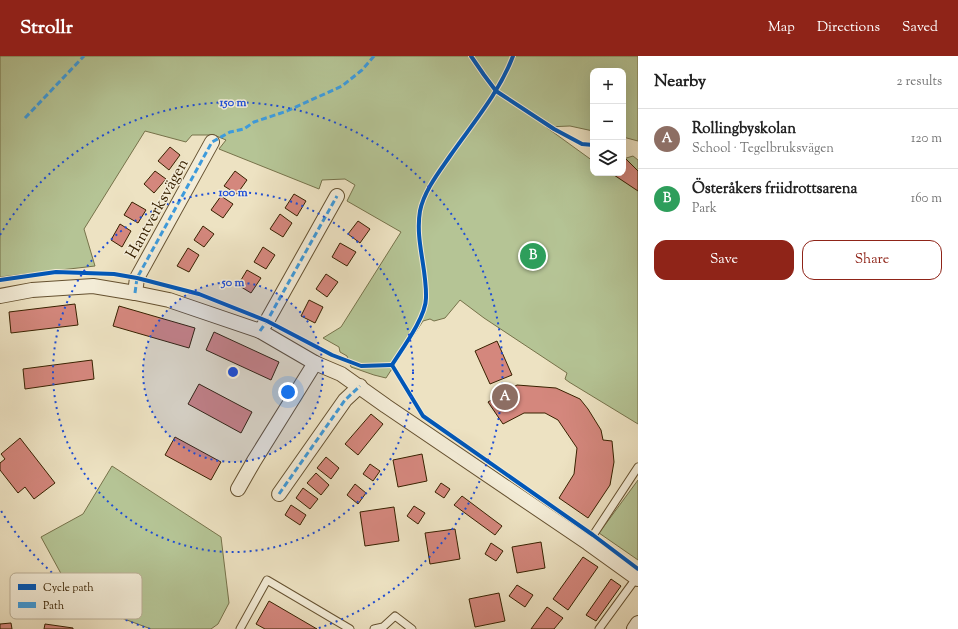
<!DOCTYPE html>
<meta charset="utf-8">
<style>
:root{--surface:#fff;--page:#f6f6f6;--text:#222;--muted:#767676;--line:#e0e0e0;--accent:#8f2418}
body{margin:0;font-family:"Sorts Mill Goudy",serif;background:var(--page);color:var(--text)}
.controls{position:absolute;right:12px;top:12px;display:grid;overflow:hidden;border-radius:8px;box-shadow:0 4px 16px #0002}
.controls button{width:36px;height:36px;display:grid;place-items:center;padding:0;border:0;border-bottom:1px solid var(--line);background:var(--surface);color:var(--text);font:20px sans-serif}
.you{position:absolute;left:288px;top:336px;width:14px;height:14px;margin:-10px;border:3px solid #fff;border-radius:50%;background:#1a73e8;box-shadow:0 0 0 6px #1a73e833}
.badge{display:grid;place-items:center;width:26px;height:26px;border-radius:50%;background:var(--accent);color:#fff;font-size:13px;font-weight:700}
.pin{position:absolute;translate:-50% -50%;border:2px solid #fff;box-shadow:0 1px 4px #0006}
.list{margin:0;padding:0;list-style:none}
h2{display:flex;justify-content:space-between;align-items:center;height:52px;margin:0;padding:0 16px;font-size:17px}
h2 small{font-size:13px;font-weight:400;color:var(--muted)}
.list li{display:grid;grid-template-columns:26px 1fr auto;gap:12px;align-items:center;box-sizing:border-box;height:60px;padding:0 16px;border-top:1px solid var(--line)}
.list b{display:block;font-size:15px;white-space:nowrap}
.list p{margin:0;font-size:13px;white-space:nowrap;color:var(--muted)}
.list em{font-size:13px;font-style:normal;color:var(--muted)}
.actions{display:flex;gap:8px;padding:12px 16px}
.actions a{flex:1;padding:9px 0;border:1px solid var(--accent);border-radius:12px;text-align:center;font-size:14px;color:var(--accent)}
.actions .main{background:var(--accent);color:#fff}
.icon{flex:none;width:22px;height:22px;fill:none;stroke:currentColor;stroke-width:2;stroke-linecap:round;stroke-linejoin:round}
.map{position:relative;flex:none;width:638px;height:573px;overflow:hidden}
header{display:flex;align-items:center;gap:24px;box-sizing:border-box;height:56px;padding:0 20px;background:var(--accent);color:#fff}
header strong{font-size:19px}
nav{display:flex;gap:22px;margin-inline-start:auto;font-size:14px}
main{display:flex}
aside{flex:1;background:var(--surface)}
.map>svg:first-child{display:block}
</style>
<header>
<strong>Strollr</strong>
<nav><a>Map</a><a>Directions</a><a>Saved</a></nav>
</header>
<main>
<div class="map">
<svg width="638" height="573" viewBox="0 0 638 573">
<rect width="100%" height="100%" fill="#ede2c2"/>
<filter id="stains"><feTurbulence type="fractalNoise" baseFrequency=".005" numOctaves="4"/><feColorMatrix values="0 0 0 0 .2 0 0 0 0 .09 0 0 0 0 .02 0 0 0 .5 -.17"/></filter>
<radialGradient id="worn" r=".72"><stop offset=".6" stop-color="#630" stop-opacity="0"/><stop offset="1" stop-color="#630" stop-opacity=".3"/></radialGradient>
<g fill="#b5c495" stroke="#76724a">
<polygon points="0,0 638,0 638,85 623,81 623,15 593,15 593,75 570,70 546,71 593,105 593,117 623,117 623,103 633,100 638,104 638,368 569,326 565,323 567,317 484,262 460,244 445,262 434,265 430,263 423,265 386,322 374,319 351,311 347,300 340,296 339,291 323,282 341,271 401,176 347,145 355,129 345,123 322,124 319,133 219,93 226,84 214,79 192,79 186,86 145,75 84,173 95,210 0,221"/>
<polygon points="112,410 221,481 229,547 218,568 211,573 151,573 103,555 82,556 41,481 83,458"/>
<polygon points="638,424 638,504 599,477"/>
</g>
<g fill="#d4877d" stroke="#382100">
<polygon points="170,91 180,99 169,114 158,105"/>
<polygon points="625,102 638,115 638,135 611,117 623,117 623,103"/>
<polygon points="155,115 166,123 154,137 144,128"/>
<polygon points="235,115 247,124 237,138 224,130"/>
<polygon points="294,138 306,145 297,160 285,152"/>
<polygon points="221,140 233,148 223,162 211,154"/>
<polygon points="132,146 146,154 138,167 124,159"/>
<polygon points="280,158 292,167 283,181 270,173"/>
<polygon points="358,165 370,173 360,187 348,178"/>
<polygon points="120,168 131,175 122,191 111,184"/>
<polygon points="203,170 214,178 204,191 194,184"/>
<polygon points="340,187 356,196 347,210 332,201"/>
<polygon points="263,191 275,199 266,213 254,206"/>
<polygon points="188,192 199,199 189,216 177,210"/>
<polygon points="247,214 261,222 251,237 238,229"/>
<polygon points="326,218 338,226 327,241 316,233"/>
<polygon points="309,244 323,251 315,267 301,260"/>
<polygon points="75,248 78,269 11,277 9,256"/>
<polygon points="119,250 195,272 189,292 113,270"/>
<polygon points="214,276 279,306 271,324 206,294"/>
<polygon points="497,285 512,319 490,328 475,295"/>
<polygon points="92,304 94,323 25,333 23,313"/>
<polygon points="199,328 252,356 241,377 188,348"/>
<polygon points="517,329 556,332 580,343 588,353 601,374 603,384 612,385 614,406 610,429 588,462 559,442 574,418 577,392 558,364 545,357 524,357 503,368 488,346"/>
<polygon points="371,358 383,368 358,399 345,388"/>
<polygon points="175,381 221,406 211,424 165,399"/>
<polygon points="20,382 55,427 34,443 25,431 18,437 0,414 0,407 5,403 1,398"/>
<polygon points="422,398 427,425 398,431 393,404"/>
<polygon points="326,401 339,412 331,423 317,412"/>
<polygon points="370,408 380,415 373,425 363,418"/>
<polygon points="316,417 329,429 321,439 307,427"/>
<polygon points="441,427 450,433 444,442 435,436"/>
<polygon points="355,428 366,437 358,448 347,439"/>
<polygon points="303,432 318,443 310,453 296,442"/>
<polygon points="462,440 502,470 495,479 454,449"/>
<polygon points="291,449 306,459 300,469 285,459"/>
<polygon points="414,450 425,457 418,468 407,460"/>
<polygon points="394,451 399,485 365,490 360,456"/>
<polygon points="455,473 460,503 430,508 425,477"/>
<polygon points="541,486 545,512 517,517 512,491"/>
<polygon points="491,487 503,495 496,505 485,498"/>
<polygon points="583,501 598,511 568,554 553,543"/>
<polygon points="611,523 621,530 596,565 586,559"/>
<polygon points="517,529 533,539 525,551 509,540"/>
<polygon points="499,537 505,565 475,571 469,543"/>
<polygon points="269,545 317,573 265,573 256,568"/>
<polygon points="547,551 563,562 554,573 531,573"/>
<polygon points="11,567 12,573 0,573 0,568"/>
<polygon points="45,568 73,572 73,573 44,573"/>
</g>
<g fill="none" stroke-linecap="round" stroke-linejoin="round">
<g stroke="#655130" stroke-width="9">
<g id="lane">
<polyline points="588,487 638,411"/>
<polyline points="240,573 267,524 350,573"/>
<polyline points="374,573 383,571 395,560 412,573"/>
<polyline points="599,573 637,521"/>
</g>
</g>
<g stroke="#655130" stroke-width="16">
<g id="street">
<polyline points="135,237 137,222 212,86"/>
<polyline points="0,240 32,234 93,230 135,237 169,244 260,275 315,307 341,318 386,350 588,487 638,523"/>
<polyline points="260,275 267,265 337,140"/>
<polyline points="238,433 254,405 315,307"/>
<polyline points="279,438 345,344 360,330"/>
<polyline points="634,573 638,567"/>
</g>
</g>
<use href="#lane" stroke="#f3ecd7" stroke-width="7"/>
<use href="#street" stroke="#f3ecd7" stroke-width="14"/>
<g stroke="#3e9bdc" stroke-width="3" stroke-dasharray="6 3" stroke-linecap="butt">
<polyline points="25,62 84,0"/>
<polyline points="135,237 137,222 212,86 230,76 244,73 254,66 287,55 342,30 362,14 374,0"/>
<polyline points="260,275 267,265 337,140"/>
<polyline points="279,438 345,344 360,330"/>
</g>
<g stroke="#f3ecd7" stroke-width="6">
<g id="cycleway">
<polyline points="471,0 484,19 496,35 554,73 582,88 593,89"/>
<polyline points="0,224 56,216 114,218 137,222 199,238 267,265 332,299 361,310 392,309"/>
<path d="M392,309c10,-16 34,-48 34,-67 1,-29 -11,-58 -6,-87 4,-20 19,-39 30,-55 23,-33 49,-63 63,-100"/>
<polyline points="392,309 423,360 593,479 638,513"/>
</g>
</g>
<use href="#cycleway" stroke="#0057b8" stroke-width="4"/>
</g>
<circle cx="233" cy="316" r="90" fill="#1d4ed8" fill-opacity=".12"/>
<g fill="none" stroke="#1d4ed8" stroke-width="2" stroke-dasharray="2 4">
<circle cx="233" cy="316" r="90"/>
<circle cx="233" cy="316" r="180"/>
<path d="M150 573A270 270 0 0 1 0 453M0 179A270 270 0 1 1 316 573"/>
</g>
<g text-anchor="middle" stroke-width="3" stroke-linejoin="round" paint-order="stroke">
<g font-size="16" fill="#382100" stroke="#f3ecd7">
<text transform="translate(156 152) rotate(-61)" y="6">Hantverksvägen</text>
</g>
</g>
<rect x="10" y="517" width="132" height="46" rx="6" fill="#f3ecd7" stroke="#bbaf96" stroke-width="1"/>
<rect x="18" y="528" width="18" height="6" fill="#0057b8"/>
<rect x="18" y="546" width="18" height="6" fill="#3e9bdc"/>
<g font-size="11" fill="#382100">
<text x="43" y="535">Cycle path</text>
<text x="43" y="553">Path</text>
</g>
<circle cx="233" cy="316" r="6" fill="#1d4ed8" stroke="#f3ecd7" stroke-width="2"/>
<g font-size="12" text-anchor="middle" font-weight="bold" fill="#1d4ed8" stroke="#f3ecd7" stroke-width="3" stroke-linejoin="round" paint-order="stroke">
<text x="233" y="50">150 m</text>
<text x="233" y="140">100 m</text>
<text x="233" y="230">50 m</text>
</g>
<rect width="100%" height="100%" filter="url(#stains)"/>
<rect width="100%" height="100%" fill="url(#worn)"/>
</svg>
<div class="controls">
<button>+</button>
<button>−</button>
<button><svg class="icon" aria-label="layers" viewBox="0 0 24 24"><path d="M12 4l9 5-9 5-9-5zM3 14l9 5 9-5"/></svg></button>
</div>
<div class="you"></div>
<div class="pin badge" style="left:505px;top:341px;background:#8d6e63">A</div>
<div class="pin badge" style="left:533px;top:200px;background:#2e9e5b">B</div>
</div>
<aside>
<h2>Nearby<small>2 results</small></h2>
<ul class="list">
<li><span class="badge" style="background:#8d6e63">A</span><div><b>Rollingbyskolan</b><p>School · Tegelbruksvägen</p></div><em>120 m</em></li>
<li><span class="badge" style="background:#2e9e5b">B</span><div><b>Österåkers friidrottsarena</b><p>Park</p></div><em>160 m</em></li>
</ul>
<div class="actions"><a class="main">Save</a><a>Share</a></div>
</aside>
</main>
